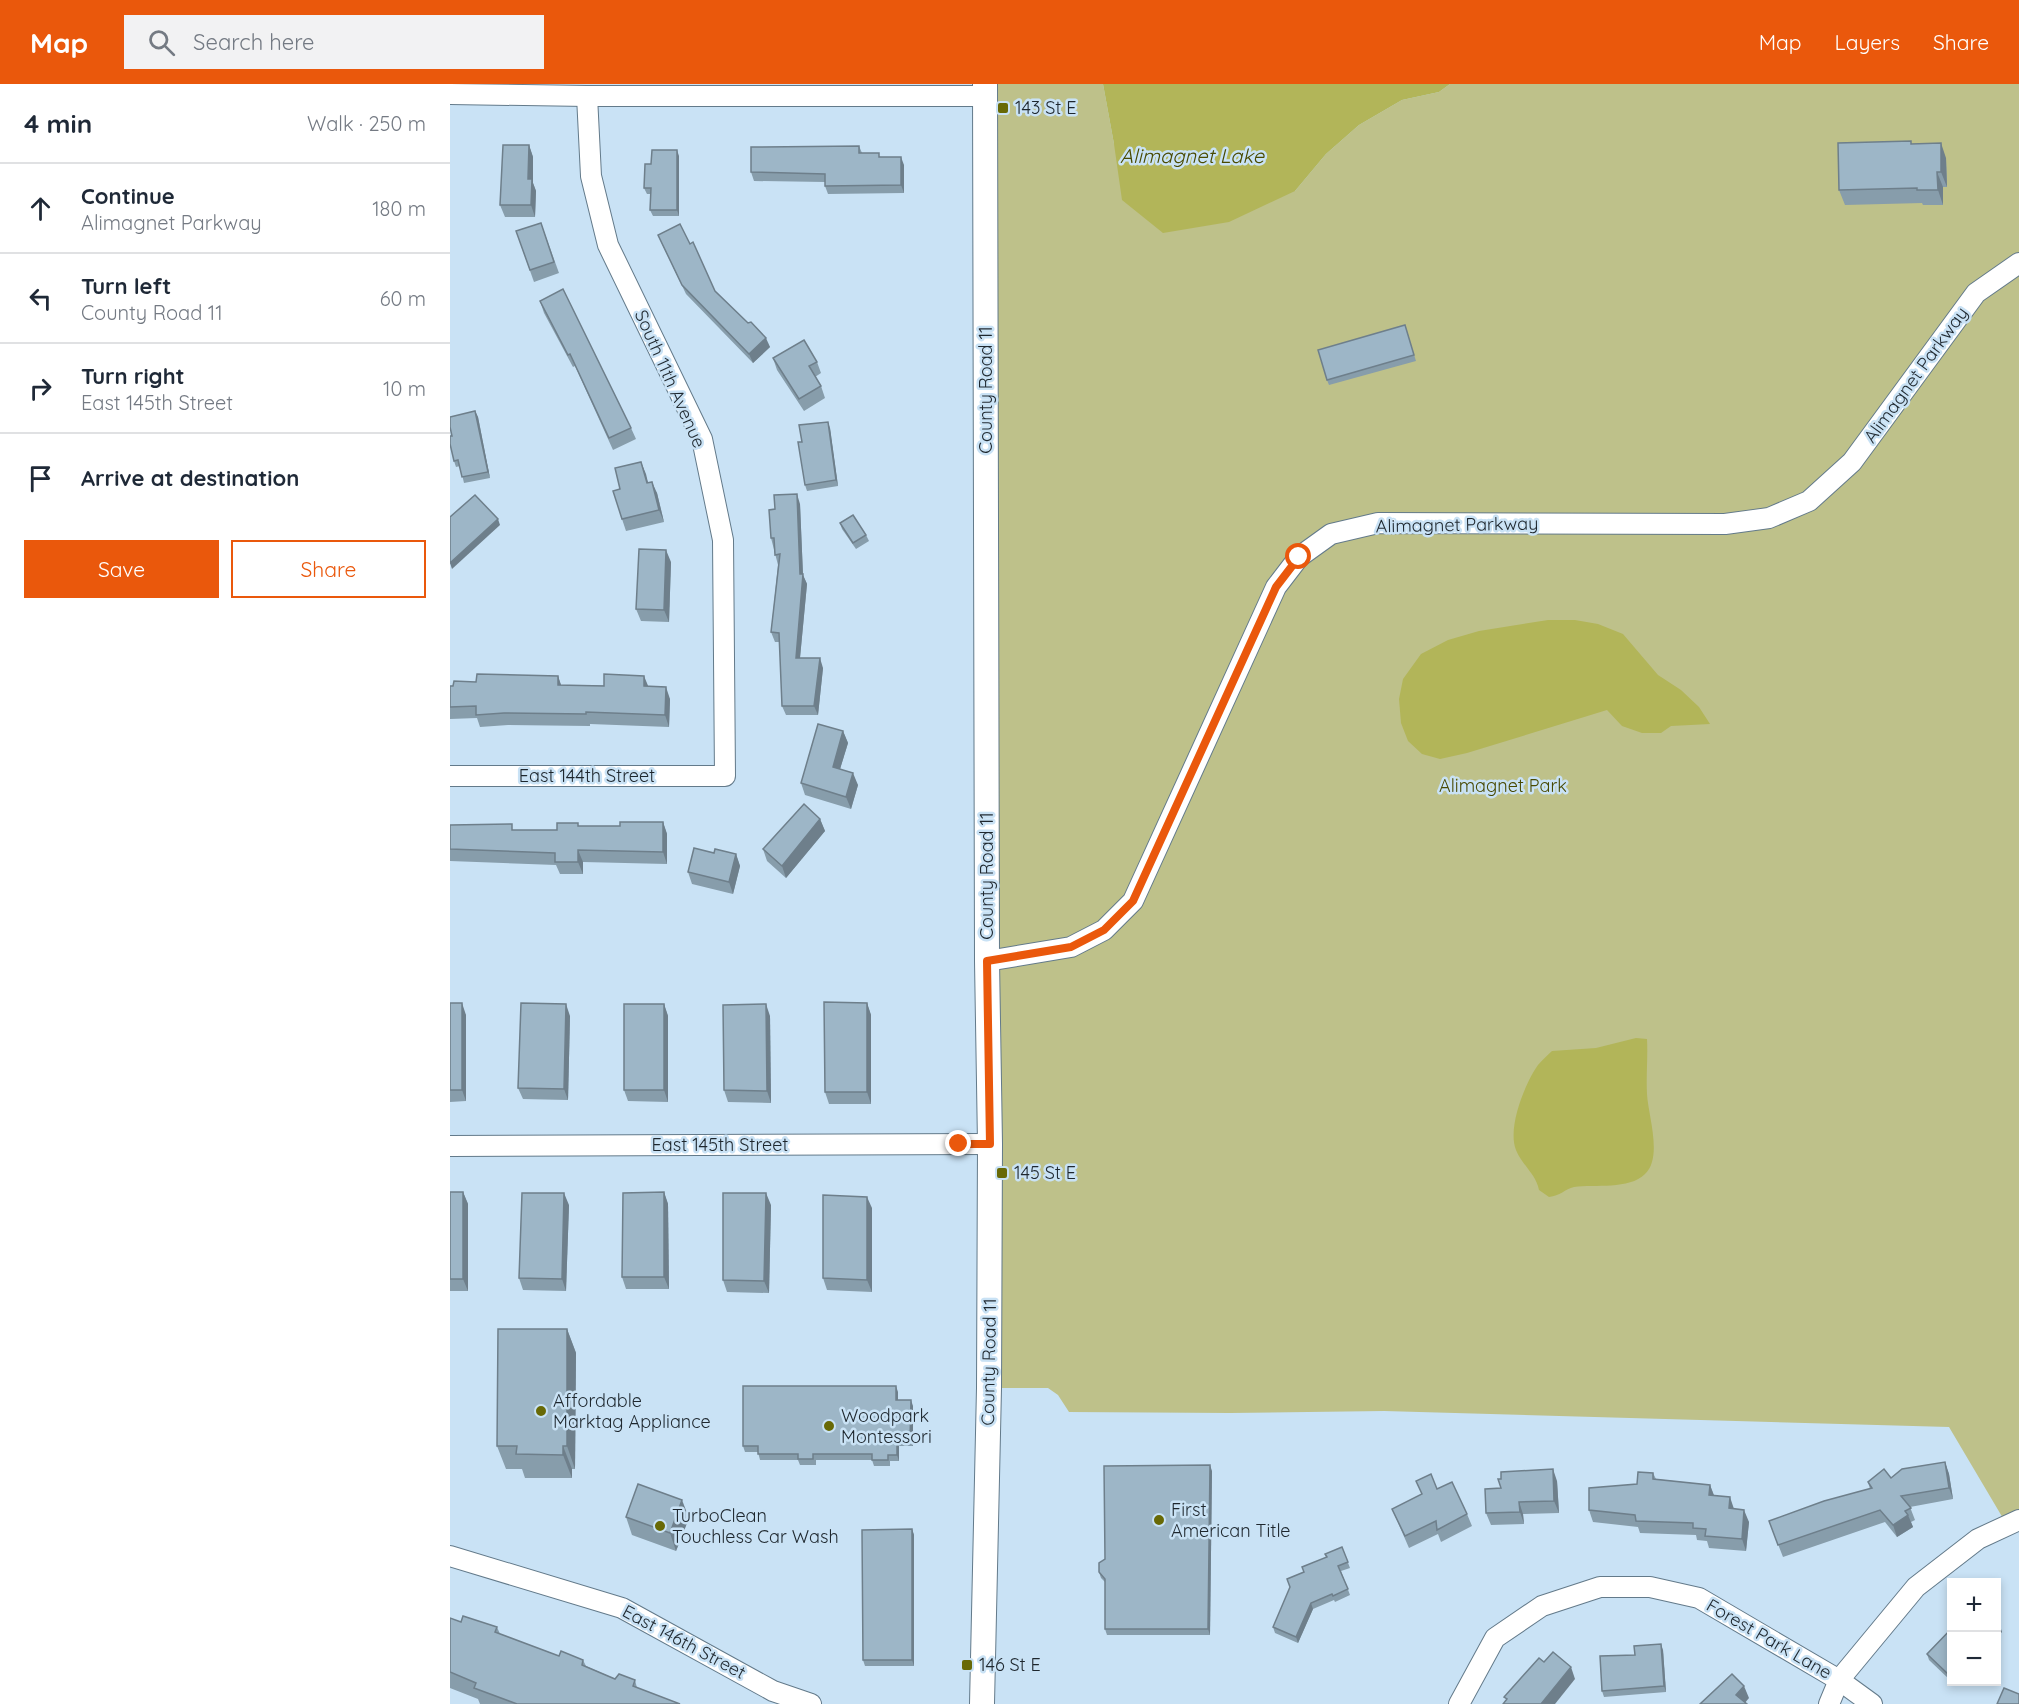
<!DOCTYPE html>
<meta charset="utf-8">
<style>
:root{--surface:#fff;--page:#f2f2f3;--text:#1f2937;--muted:#747a83;--line:#e0e1e3;--accent:#ea580c}
body{margin:0;font-family:Quicksand,sans-serif;background:var(--page);color:var(--text)}
.controls{position:absolute;right:18px;bottom:18px;display:grid;overflow:hidden;border-radius:0px;box-shadow:0 3px 9px #0003}
.controls button{width:54px;height:54px;display:grid;place-items:center;padding:0;border:0;border-bottom:2px solid var(--line);background:var(--surface);color:var(--text);font:30px sans-serif}
.stop{position:absolute;width:18px;height:18px;margin:-14px;border:4px solid #ea580c;border-radius:50%;background:#fff}
.stop.end{background:#ea580c;border-color:#fff;box-shadow:0 2px 6px #0008}
.list{margin:0;padding:0;list-style:none}
h2{display:flex;justify-content:space-between;align-items:center;height:78px;margin:0;padding:0 24px;font-size:26px}
h2 small{font-size:20px;font-weight:400;color:var(--muted)}
.list li{display:grid;grid-template-columns:39px 1fr auto;gap:18px;align-items:center;box-sizing:border-box;height:90px;padding:0 24px;border-top:2px solid var(--line)}
.list b{display:block;font-size:22px;white-space:nowrap}
.list p{margin:0;font-size:20px;white-space:nowrap;color:var(--muted)}
.list em{font-size:20px;font-style:normal;color:var(--muted)}
.actions{display:flex;gap:12px;padding:18px 24px}
.actions a{flex:1;padding:14px 0;border:2px solid var(--accent);border-radius:0px;text-align:center;font-size:21px;color:var(--accent)}
.actions .main{background:var(--accent);color:#fff}
.icon{flex:none;width:33px;height:33px;fill:none;stroke:currentColor;stroke-width:2;stroke-linecap:round;stroke-linejoin:round}
.map{position:relative;flex:none;width:1569px;height:1620px;overflow:hidden}
header{display:flex;align-items:center;gap:36px;box-sizing:border-box;height:84px;padding:0 30px;background:var(--accent);color:#fff}
header strong{font-size:28px}
nav{display:flex;gap:33px;margin-inline-start:auto;font-size:21px}
.search{width:420px;height:54px;background:var(--page);display:flex;align-items:center;gap:15px;box-sizing:border-box;padding:0 21px;border-radius:0px;color:var(--muted);font-size:22px}
main{display:flex}
aside{flex:1;background:var(--surface)}
.map>svg:first-child{display:block}
</style>
<header>
<strong>Map</strong>
<div class="search"><svg class="icon" aria-label="search" viewBox="0 0 24 24"><circle cx="10" cy="10" r="6"/><path d="M15 15l6 6"/></svg>Search here</div>
<nav><a>Map</a><a>Layers</a><a>Share</a></nav>
</header>
<main>
<aside>
<h2>4 min<small>Walk · 250 m</small></h2>
<ul class="list">
<li><svg class="icon" aria-label="ahead" viewBox="0 0 24 24"><path d="M12 20V5M6 11l6-6 6 6"/></svg><div><b>Continue</b><p>Alimagnet Parkway</p></div><em>180 m</em></li>
<li><svg class="icon" aria-label="left" viewBox="0 0 24 24"><path d="M17 20v-9H6M10 6l-5 5 5 5"/></svg><div><b>Turn left</b><p>County Road 11</p></div><em>60 m</em></li>
<li><svg class="icon" aria-label="right" viewBox="0 0 24 24"><path d="M7 20v-9h11M14 6l5 5-5 5"/></svg><div><b>Turn right</b><p>East 145th Street</p></div><em>10 m</em></li>
<li><svg class="icon" aria-label="arrive" viewBox="0 0 24 24"><path d="M6 21V4h12l-3 4 3 4H6"/></svg><div><b>Arrive at destination</b></div></li>
</ul>
<div class="actions"><a class="main">Save</a><a>Share</a></div>
</aside>
<div class="map">
<svg width="1569" height="1620" viewBox="0 0 1569 1620">
<rect width="100%" height="100%" fill="#c9e2f5"/>
<polygon fill="#bec18a" points="535,0 653,0 664,60 845,107 876,70 909,41 952,16 989,8 1000,0 1569,0 1569,1436 1557,1441 1499,1343 934,1327 780,1329 619,1328 608,1311 598,1304 539,1304"/>
<g fill="#b2b559">
<polygon points="653,0 1000,0 989,8 952,16 909,41 876,70 845,107 779,138 713,149 672,116 664,60"/>
<polygon points="1098,536 1125,536 1148,540 1173,550 1208,591 1231,606 1249,623 1260,640 1221,642 1211,649 1192,649 1172,642 1157,626 1017,669 990,675 972,670 958,657 951,639 949,615 953,595 971,570 998,556 1029,547"/>
<path d="M1186,954l11,1c1,18 -1,36 0,55 1,21 16,63 -2,80 -16,16 -50,10 -71,13 -9,2 -14,9 -25,10l-10,-7c-3,-16 -17,-25 -23,-40 -9,-22 9,-67 22,-85 4,-5 9,-9 14,-14l44,-3z"/>
</g>
<g fill="none" stroke-linecap="round" stroke-linejoin="round">
<g stroke="#637a8a" stroke-width="22">
<g id="minor">
<polyline points="0,10 137,12 535,12"/>
<polyline points="0,692 275,692 273,456 252,355 158,161 141,92 137,12"/>
<polyline points="537,877 621,863 654,846 683,817 826,503 849,473 881,450 928,439 1275,440 1319,434 1359,417 1402,378 1526,209 1569,179"/>
<polyline points="0,1062 540,1060"/>
<polyline points="0,1472 172,1524 323,1607 361,1620"/>
<polyline points="1009,1620 1045,1554 1092,1522 1150,1503 1200,1503 1249,1514 1389,1596 1422,1620"/>
<polyline points="1379,1620 1389,1596 1466,1503 1528,1455 1569,1436"/>
</g>
</g>
<g stroke="#637a8a" stroke-width="26">
<polyline id="tertiary" points="532,1620 539,1304 540,1060 537,877 535,0"/>
</g>
<use href="#minor" stroke="#fff" stroke-width="20"/>
<use href="#tertiary" stroke="#fff" stroke-width="24"/>
</g>
<g fill="#879dab">
<polygon points="79,61 83,73 83,99 86,107 85,133 55,133 50,121"/>
<polygon points="409,62 412,69 431,73 454,81 454,109 378,110 375,102 375,98 304,97 301,88"/>
<polygon points="229,72 229,132 203,132 200,126 201,110 197,110 194,104 201,80"/>
<polygon points="1496,74 1497,103 1493,103 1493,121 1473,121 1472,119 1395,121 1389,106"/>
<polygon points="91,139 109,189 84,198 66,147"/>
<polygon points="208,151 240,160 265,207 320,263 303,279 236,210 212,160"/>
<polygon points="90,217 181,344 186,355 163,366 125,282 123,283 94,229"/>
<polygon points="955,241 966,277 879,301 877,296"/>
<polygon points="323,274 367,278 371,289 365,293 371,302 375,314 354,327 327,286"/>
<polygon points="25,327 28,333 40,394 14,399 10,382 6,383 4,377 2,352"/>
<polygon points="380,344 388,402 357,407 355,401 352,358"/>
<polygon points="191,378 198,399 207,409 214,438 176,447 172,435 170,405"/>
<polygon points="350,420 353,491 357,500 350,574 373,584 368,631 336,631 332,622 330,558 325,558 321,548 328,481 321,454 325,425"/>
<polygon points="390,439 416,451 419,457 406,465 392,445"/>
<polygon points="221,478 219,538 191,537 186,525"/>
<polygon points="108,592 111,601 198,602 220,615 219,643 140,640 140,642 58,641 30,643 27,634 0,635 0,602 26,598"/>
<polygon points="393,647 398,659 390,685 408,701 401,725 355,711 351,699"/>
<polygon points="370,735 375,747 336,794 317,777 313,765"/>
<polygon points="213,738 217,750 217,780 133,778 133,790 110,790 106,781 0,777 0,741 64,746 107,746 129,742 170,742"/>
<polygon points="264,769 286,770 290,782 283,810 242,800 238,788"/>
<polygon points="0,919 16,931 16,1017 0,1018"/>
<polygon points="417,919 421,931 421,1020 379,1020 375,1008"/>
<polygon points="214,920 218,932 218,1018 178,1017 174,1006"/>
<polygon points="120,932 118,1016 73,1015 68,1004"/>
<polygon points="320,932 321,1019 278,1018 274,1006"/>
<polygon points="0,1108 13,1108 18,1120 18,1207 0,1207"/>
<polygon points="214,1108 218,1120 219,1205 176,1205 172,1193"/>
<polygon points="119,1121 116,1207 73,1206 69,1194"/>
<polygon points="321,1121 319,1209 277,1208 273,1196"/>
<polygon points="422,1124 422,1208 377,1206 373,1194"/>
<polygon points="117,1245 126,1269 125,1385 122,1385 122,1394 75,1394 72,1385 56,1385 47,1362"/>
<polygon points="448,1308 448,1316 463,1322 463,1362 449,1362 449,1377 440,1377 440,1382 424,1382 422,1376 366,1376 366,1381 350,1381 348,1376 310,1376 308,1368 295,1368 293,1362"/>
<polygon points="1495,1378 1499,1390 1503,1415 1460,1423 1465,1436 1461,1438 1463,1443 1447,1453 1435,1438 1333,1473 1319,1437 1420,1405 1418,1398 1441,1394"/>
<polygon points="762,1387 760,1551 657,1551 655,1545 655,1498 651,1494 649,1488 655,1475"/>
<polygon points="1203,1389 1206,1395 1260,1401 1264,1411 1284,1425 1299,1438 1296,1467 1259,1464 1257,1457 1247,1456 1246,1451 1190,1449 1188,1443 1143,1438 1139,1426 1187,1400"/>
<polygon points="1107,1397 1109,1429 1073,1430 1074,1440 1041,1441 1036,1429"/>
<polygon points="942,1425 1017,1430 1022,1442 991,1458 988,1450 959,1464"/>
<polygon points="176,1433 239,1434 226,1467 182,1451"/>
<polygon points="462,1445 464,1451 464,1582 415,1582 413,1576"/>
<polygon points="892,1463 900,1484 891,1487 900,1511 885,1518 884,1516 863,1525 848,1559 825,1549 823,1543 854,1488"/>
<polygon points="0,1534 11,1538 47,1543 50,1550 109,1572 133,1576 136,1582 165,1595 185,1596 187,1604 230,1620 30,1620 28,1615 0,1604"/>
<polygon points="1502,1544 1502,1595 1500,1596 1479,1576 1477,1570"/>
<polygon points="1213,1566 1216,1608 1154,1613 1152,1607 1185,1571"/>
</g>
<g fill="#6e7f8b">
<polygon points="1491,59 1496,74 1497,103 1491,88"/>
<polygon points="79,61 83,73 83,99 86,107 85,133 81,121 78,95"/>
<polygon points="227,66 229,72 229,132 227,126"/>
<polygon points="451,73 454,81 454,109 451,101"/>
<polygon points="1487,88 1493,103 1493,121 1488,106"/>
<polygon points="316,254 320,263 303,279 299,270"/>
<polygon points="25,327 28,333 40,394 38,388"/>
<polygon points="378,338 380,344 388,402 386,396"/>
<polygon points="191,378 196,390 201,411 197,399"/>
<polygon points="202,398 207,409 214,438 209,426"/>
<polygon points="347,410 350,420 353,491 357,500 349,584 346,574 350,490"/>
<polygon points="48,435 50,441 2,485 0,479"/>
<polygon points="216,466 221,478 219,538 214,526"/>
<polygon points="370,574 373,584 368,631 364,622"/>
<polygon points="108,592 112,604 108,601"/>
<polygon points="194,592 199,604 194,602"/>
<polygon points="216,603 220,615 219,643 215,631"/>
<polygon points="393,647 398,659 387,695 383,683"/>
<polygon points="403,689 408,701 401,725 396,713"/>
<polygon points="370,735 375,747 336,794 332,782"/>
<polygon points="213,738 217,750 217,780 213,768"/>
<polygon points="128,766 133,778 133,790 128,778"/>
<polygon points="286,770 290,782 283,810 279,798"/>
<polygon points="12,919 16,931 16,1017 12,1006"/>
<polygon points="417,919 421,931 421,1020 417,1008"/>
<polygon points="116,920 120,932 118,1016 114,1005"/>
<polygon points="214,920 218,932 218,1018 214,1006"/>
<polygon points="316,920 320,932 321,1019 317,1007"/>
<polygon points="13,1108 18,1120 18,1207 13,1195"/>
<polygon points="214,1108 218,1120 219,1205 214,1193"/>
<polygon points="114,1109 119,1121 116,1207 112,1195"/>
<polygon points="316,1109 321,1121 319,1209 314,1197"/>
<polygon points="417,1113 422,1124 422,1208 417,1196"/>
<polygon points="117,1245 126,1269 125,1385 117,1362"/>
<polygon points="446,1302 448,1308 448,1322 446,1316"/>
<polygon points="461,1316 463,1322 463,1362 460,1356"/>
<polygon points="447,1356 449,1362 449,1377 447,1371"/>
<polygon points="113,1362 122,1385 122,1394 113,1371"/>
<polygon points="1495,1378 1499,1390 1503,1415 1499,1404"/>
<polygon points="760,1381 762,1387 760,1551 758,1545"/>
<polygon points="1103,1385 1107,1397 1109,1429 1104,1417"/>
<polygon points="1260,1401 1264,1412 1259,1411"/>
<polygon points="1280,1413 1284,1425 1279,1424"/>
<polygon points="232,1416 239,1434 226,1467 220,1449"/>
<polygon points="1069,1418 1073,1430 1074,1440 1070,1428"/>
<polygon points="1294,1426 1299,1438 1296,1467 1292,1455"/>
<polygon points="1458,1431 1463,1443 1447,1453 1443,1441"/>
<polygon points="462,1445 464,1451 464,1582 462,1576"/>
<polygon points="861,1519 863,1525 848,1559 846,1553"/>
<polygon points="1550,1542 1552,1548 1546,1554 1546,1546"/>
<polygon points="1211,1560 1213,1566 1216,1608 1214,1602"/>
<polygon points="1121,1583 1125,1595 1105,1620 1091,1620"/>
<polygon points="1502,1587 1502,1595 1500,1596 1498,1590"/>
<polygon points="1294,1602 1299,1614 1294,1620 1286,1611"/>
</g>
<g fill="#9db6c7" stroke="#6e7f8b" stroke-width="1.5">
<polygon points="1461,57 1461,60 1491,59 1491,88 1487,88 1488,106 1467,106 1467,104 1389,106 1388,59"/>
<polygon points="53,61 79,61 78,95 82,95 81,121 50,121"/>
<polygon points="409,62 409,69 429,69 429,73 451,73 451,101 375,102 375,90 301,88 301,63"/>
<polygon points="202,66 227,66 227,126 200,126 201,104 194,104 195,80 201,80"/>
<polygon points="91,139 104,178 80,186 66,147"/>
<polygon points="230,140 240,160 243,158 265,207 298,239 301,238 316,254 299,270 232,201 208,151"/>
<polygon points="113,205 181,344 159,354 120,270 118,271 90,217"/>
<polygon points="955,241 964,271 877,296 868,266"/>
<polygon points="354,256 367,278 359,282 371,302 349,315 323,274"/>
<polygon points="25,327 38,388 12,393 8,376 4,377 0,360 0,352 2,352 0,343 0,333"/>
<polygon points="378,338 386,396 355,401 348,358 352,358 349,341"/>
<polygon points="191,378 197,399 202,398 209,426 172,435 163,407 170,405 165,384"/>
<polygon points="347,410 350,490 353,490 346,574 370,574 364,622 332,622 329,549 321,548 330,470 325,471 324,454 321,454 319,426 325,425 324,411"/>
<polygon points="25,411 48,435 0,479 0,433"/>
<polygon points="403,431 416,451 403,459 390,439"/>
<polygon points="189,465 216,466 214,526 186,525"/>
<polygon points="27,590 108,592 108,601 154,602 154,590 194,592 194,602 216,603 215,631 136,628 136,630 54,629 26,631 26,622 0,623 0,602 3,602 4,597 26,598"/>
<polygon points="368,640 393,647 383,683 403,689 396,713 351,699"/>
<polygon points="354,720 370,735 332,782 313,765"/>
<polygon points="170,738 213,738 213,768 128,766 128,778 105,778 105,769 0,765 0,741 62,740 62,746 107,746 107,739 128,739 128,742 170,742"/>
<polygon points="244,764 264,769 265,765 286,770 279,798 238,788"/>
<polygon points="374,918 417,919 417,1008 375,1008"/>
<rect x="0" y="919" width="12" height="87"/>
<polygon points="71,919 116,920 114,1005 68,1004"/>
<rect x="174" y="920" width="40" height="86"/>
<polygon points="316,920 317,1007 274,1006 273,921"/>
<rect x="0" y="1108" width="13" height="87"/>
<polygon points="214,1108 214,1193 172,1193 173,1109"/>
<polygon points="72,1109 114,1109 112,1195 69,1194"/>
<polygon points="273,1109 316,1109 314,1197 273,1196"/>
<polygon points="373,1111 417,1113 417,1196 373,1194"/>
<polygon points="48,1245 117,1245 117,1362 113,1362 113,1371 66,1370 67,1362 47,1362"/>
<polygon points="293,1302 446,1302 446,1316 461,1316 460,1356 447,1356 447,1371 438,1371 438,1376 422,1376 422,1370 363,1370 363,1375 348,1375 348,1370 308,1370 308,1362 293,1362"/>
<polygon points="1495,1378 1499,1404 1451,1412 1461,1424 1455,1427 1458,1431 1443,1441 1430,1426 1328,1461 1319,1437 1374,1417 1422,1404 1418,1398 1434,1385 1441,1394 1452,1385"/>
<polygon points="760,1381 758,1545 655,1545 655,1495 649,1488 649,1479 655,1475 654,1382"/>
<polygon points="1103,1385 1104,1417 1069,1418 1070,1428 1036,1429 1035,1405 1051,1404 1048,1395 1051,1395 1051,1388"/>
<polygon points="1188,1388 1203,1389 1203,1395 1260,1401 1259,1411 1280,1413 1279,1424 1294,1426 1292,1455 1255,1452 1256,1445 1243,1444 1243,1439 1186,1437 1185,1431 1139,1426 1139,1404 1187,1400"/>
<polygon points="981,1390 987,1405 1002,1398 1017,1430 987,1446 986,1437 955,1452 942,1425 972,1410 966,1397"/>
<polygon points="188,1400 232,1416 220,1449 176,1433"/>
<polygon points="462,1445 462,1576 413,1576 412,1446"/>
<polygon points="892,1463 898,1478 888,1482 898,1505 883,1512 882,1510 861,1519 846,1553 823,1543 840,1503 837,1495 854,1488 852,1483 877,1473 875,1470"/>
<polygon points="13,1532 47,1543 45,1548 109,1572 111,1567 133,1576 132,1581 165,1595 169,1590 185,1596 183,1602 230,1620 67,1620 24,1604 26,1599 0,1588 0,1534 11,1538"/>
<polygon points="1546,1539 1550,1542 1546,1546"/>
<polygon points="1502,1544 1502,1587 1498,1590 1477,1570"/>
<polygon points="1211,1560 1214,1602 1152,1607 1150,1572 1185,1571 1184,1562"/>
<polygon points="1103,1568 1121,1583 1091,1620 1053,1620 1057,1615 1054,1613 1089,1574 1094,1578"/>
<polygon points="1282,1590 1294,1602 1286,1611 1297,1620 1250,1620"/>
<polygon points="1554,1604 1569,1610 1569,1620 1547,1620"/>
</g>
<g fill="none" stroke-linecap="round" stroke-linejoin="round">
<polyline stroke="#ea580c" stroke-width="8" points="509,1060 540,1060 537,877 621,863 654,846 683,817 826,503 849,473"/>
</g>
<g fill="#686906" stroke="#c9e2f5" stroke-width="2">
<rect x="547" y="18" width="12" height="12" rx="3"/>
<rect x="546" y="1083" width="12" height="12" rx="3"/>
<circle cx="91" cy="1327" r="6"/>
<circle cx="379" cy="1342" r="6"/>
<circle cx="709" cy="1436" r="6"/>
<circle cx="210" cy="1442" r="6"/>
<rect x="511" y="1575" width="12" height="12" rx="3"/>
</g>
<g text-anchor="middle" stroke-width="5" stroke-linejoin="round" paint-order="stroke">
<g font-size="18" fill="#1e272e" stroke="#c9e2f5" text-anchor="start">
<text x="565" y="30">143 St E</text>
<text x="564" y="1095">145 St E</text>
<text x="103" y="1323">Affordable<tspan x="103" dy="21">Marktag Appliance</tspan></text>
<text x="391" y="1338">Woodpark<tspan x="391" dy="21">Montessori</tspan></text>
<text x="721" y="1432">First<tspan x="721" dy="21">American Title</tspan></text>
<text x="222" y="1438">TurboClean<tspan x="222" dy="21">Touchless Car Wash</tspan></text>
<text x="529" y="1587">146 St E</text>
</g>
<g font-size="18" fill="#1e272e" stroke="#c9e2f5">
<text transform="translate(1466 291) rotate(-54)" y="6">Alimagnet Parkway</text>
<text transform="translate(220 295) rotate(66)" y="6">South 11th Avenue</text>
<text transform="translate(536 306) rotate(-90)" y="6">County Road 11</text>
<text transform="translate(1007 441) rotate(-1)" y="6">Alimagnet Parkway</text>
<text x="137" y="698">East 144th Street</text>
<text transform="translate(537 792) rotate(-90)" y="6">County Road 11</text>
<text x="270" y="1067">East 145th Street</text>
<text transform="translate(539 1278) rotate(-89)" y="6">County Road 11</text>
<text transform="translate(1319 1555) rotate(30)" y="6">Forest Park Lane</text>
<text transform="translate(234 1558) rotate(28)" y="6">East 146th Street</text>
</g>
<g font-size="18" fill="#484900" stroke="#c9e2f5">
<text x="1053" y="708">Alimagnet Park</text>
</g>
<g font-size="20" font-style="italic" fill="#494a00" stroke="#c9e2f5">
<text x="742" y="79">Alimagnet Lake</text>
</g>
</g>
</svg>
<div class="controls">
<button>+</button>
<button>−</button>
</div>
<div class="stop" style="left:849px;top:473px"></div>
<div class="stop end" style="left:509px;top:1060px"></div>
</div>
</main>
